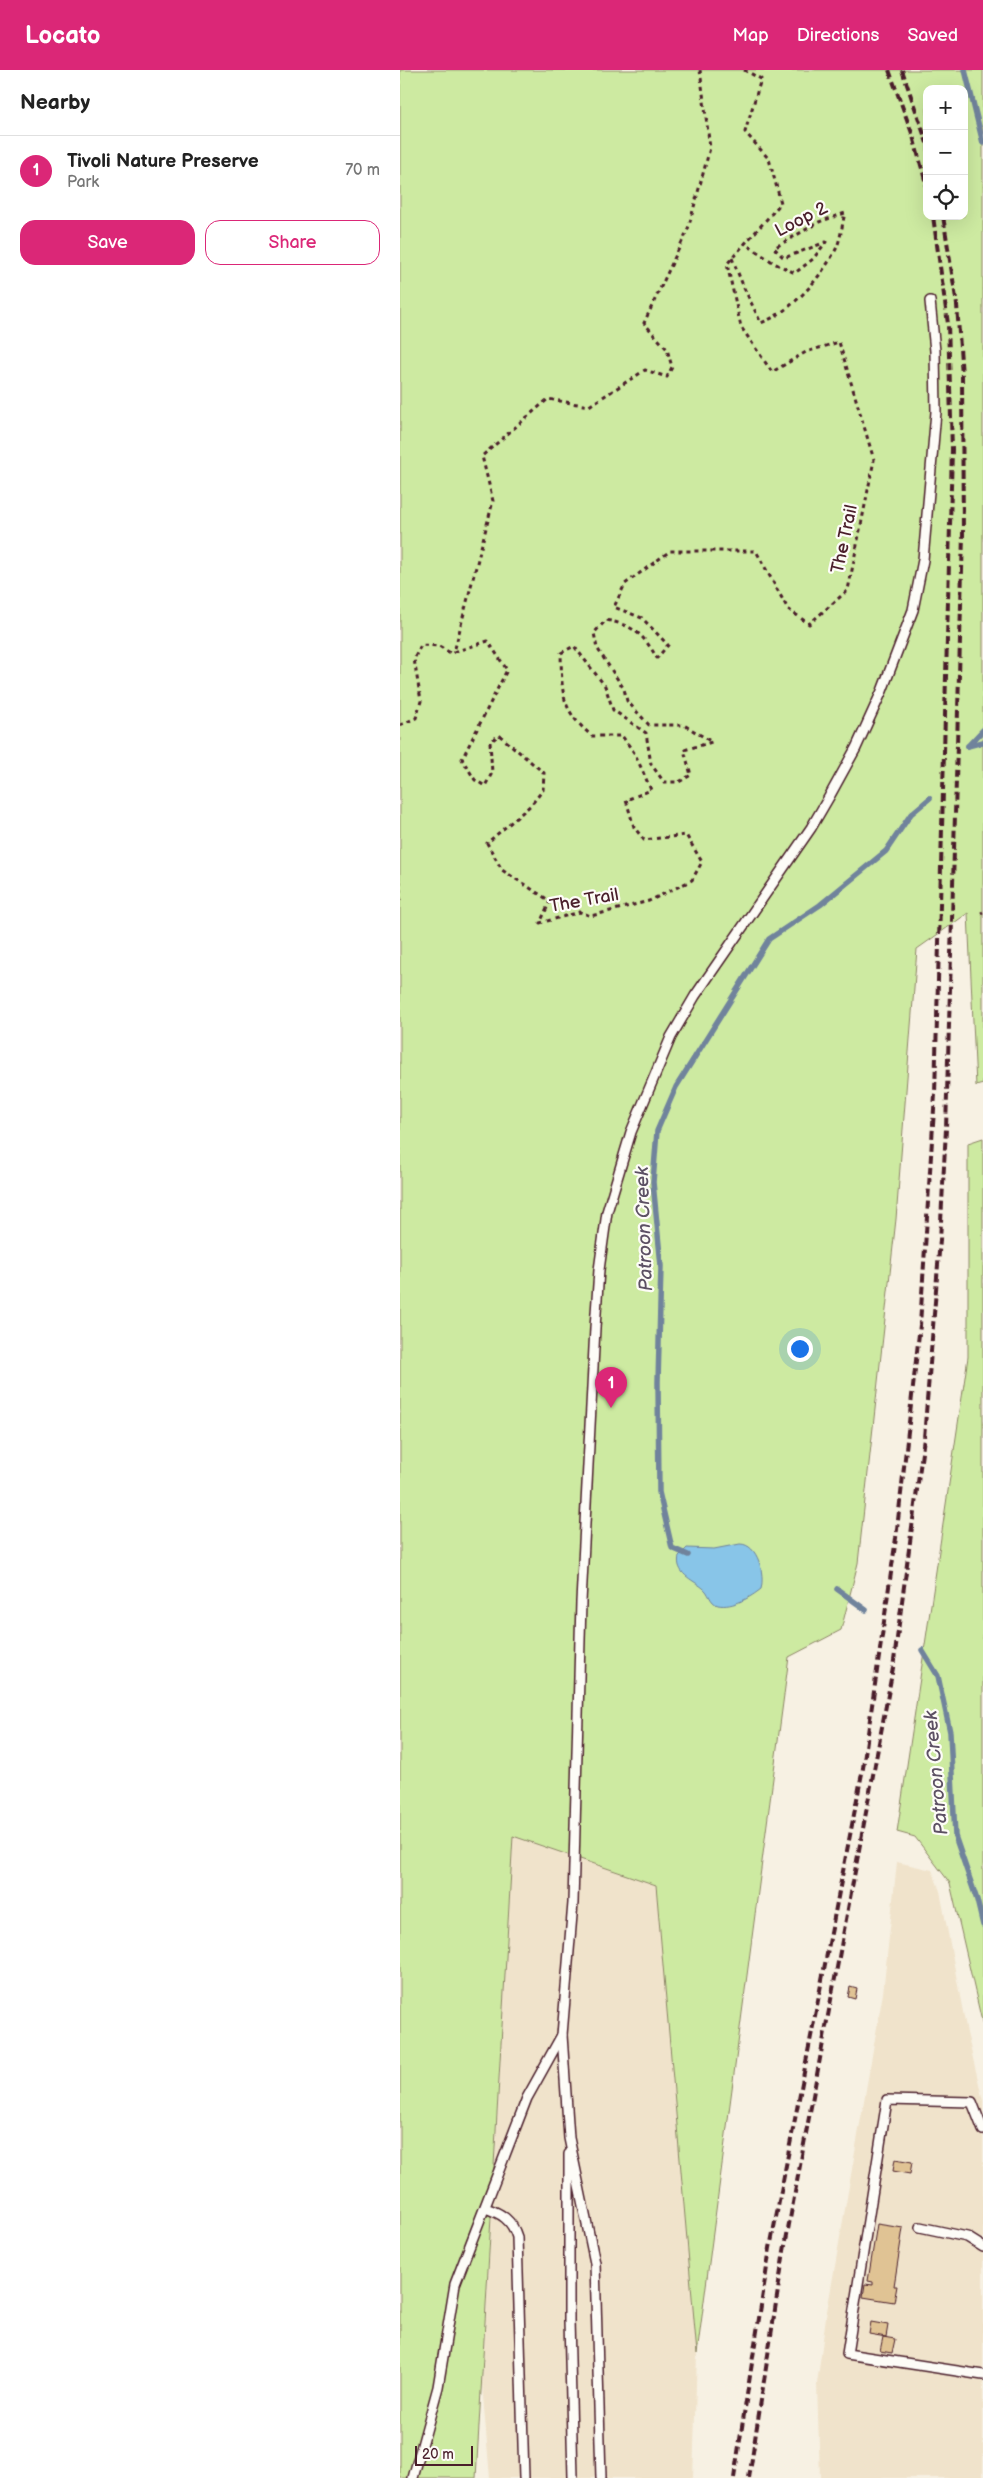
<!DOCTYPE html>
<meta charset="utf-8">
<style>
:root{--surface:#fff;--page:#f6f6f6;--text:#222;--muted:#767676;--line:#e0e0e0;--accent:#db2777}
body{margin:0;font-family:"Balsamiq Sans",sans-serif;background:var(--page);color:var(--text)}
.controls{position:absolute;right:15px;top:15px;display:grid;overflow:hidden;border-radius:10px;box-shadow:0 5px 20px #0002}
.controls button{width:45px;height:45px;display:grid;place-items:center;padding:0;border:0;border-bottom:1px solid var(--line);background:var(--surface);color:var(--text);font:25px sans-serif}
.scale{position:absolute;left:15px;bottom:12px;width:58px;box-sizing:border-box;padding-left:5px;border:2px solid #4a1f2b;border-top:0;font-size:14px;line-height:18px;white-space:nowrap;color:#4a1f2b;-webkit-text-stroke:4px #fdfcf7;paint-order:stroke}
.you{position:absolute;left:399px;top:1278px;width:18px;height:18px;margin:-12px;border:4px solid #fff;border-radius:50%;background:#1a73e8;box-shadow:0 0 0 8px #1a73e833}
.badge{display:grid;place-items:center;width:32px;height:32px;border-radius:50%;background:var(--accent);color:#fff;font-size:16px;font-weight:700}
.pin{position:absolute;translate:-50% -41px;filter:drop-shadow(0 1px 2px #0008)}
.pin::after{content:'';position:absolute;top:26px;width:18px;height:15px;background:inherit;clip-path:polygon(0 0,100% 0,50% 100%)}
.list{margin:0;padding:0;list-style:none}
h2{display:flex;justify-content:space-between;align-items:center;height:65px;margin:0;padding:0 20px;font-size:21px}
h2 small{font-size:16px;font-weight:400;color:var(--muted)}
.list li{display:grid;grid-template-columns:32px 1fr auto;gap:15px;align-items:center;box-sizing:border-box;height:70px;padding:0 20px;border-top:1px solid var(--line)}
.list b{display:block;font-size:19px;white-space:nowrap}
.list p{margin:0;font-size:16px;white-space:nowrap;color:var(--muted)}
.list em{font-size:16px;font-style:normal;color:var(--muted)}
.actions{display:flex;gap:10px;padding:15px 20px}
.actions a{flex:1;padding:11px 0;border:1px solid var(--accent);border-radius:15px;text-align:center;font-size:18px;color:var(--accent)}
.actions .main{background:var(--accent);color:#fff}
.icon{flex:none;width:28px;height:28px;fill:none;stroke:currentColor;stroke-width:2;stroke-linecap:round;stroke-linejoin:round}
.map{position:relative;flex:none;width:583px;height:2408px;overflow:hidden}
header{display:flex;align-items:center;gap:30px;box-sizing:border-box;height:70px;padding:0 25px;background:var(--accent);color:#fff}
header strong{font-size:24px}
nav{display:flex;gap:28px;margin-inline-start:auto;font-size:18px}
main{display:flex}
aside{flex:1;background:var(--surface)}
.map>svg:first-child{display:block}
</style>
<header>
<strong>Locato</strong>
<nav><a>Map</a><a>Directions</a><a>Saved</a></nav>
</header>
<main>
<aside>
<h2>Nearby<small></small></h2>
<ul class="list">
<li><span class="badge">1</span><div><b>Tivoli Nature Preserve</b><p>Park</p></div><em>70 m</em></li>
</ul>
<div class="actions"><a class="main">Save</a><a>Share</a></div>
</aside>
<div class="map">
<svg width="583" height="2408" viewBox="0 0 583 2408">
<rect width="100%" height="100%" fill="#f7f1e3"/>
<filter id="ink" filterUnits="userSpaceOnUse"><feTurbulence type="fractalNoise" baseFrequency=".02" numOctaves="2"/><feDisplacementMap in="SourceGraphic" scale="10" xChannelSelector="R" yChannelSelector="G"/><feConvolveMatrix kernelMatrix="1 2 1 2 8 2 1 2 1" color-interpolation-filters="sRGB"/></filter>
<g filter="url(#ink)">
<g fill="#f0e3cb">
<polygon points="113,1766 256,1815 297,2284 293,2408 90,2408 82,2314"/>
<polygon points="497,1792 532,1800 540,1821 567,1963 583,2031 583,2408 420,2408 417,2314 426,2247 483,1923"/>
</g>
<g fill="#cdeaa1" stroke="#8c8466" fill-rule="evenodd">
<path d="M0,0h583v1014l-7,2 -8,-173 -51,36 -21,270 -38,344 -17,67 -52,27 -92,697 -41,-469 -143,-49 -37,642h-76zM527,19h37v127h-37z"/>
<polygon points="583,1068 583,1956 550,1813 515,1767 497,1762 568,1287 568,1073"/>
</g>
<path fill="#88c5e8" stroke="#6f839c" d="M340,1474c18,0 25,30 21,45 -10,8 -28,19 -43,16 -8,-2 -9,-13 -15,-17 -11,-9 -28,-14 -24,-32l8,-8 27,1z"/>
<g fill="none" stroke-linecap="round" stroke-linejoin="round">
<g stroke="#6f839c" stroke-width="5.5">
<polyline points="565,0 583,73"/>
<polyline points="568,676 583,660"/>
<polyline points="568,676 583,672"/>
<polyline points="288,1485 272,1478 259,1422 258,1312 261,1196 253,1112 257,1061 276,1017 369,869 420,835 486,781 511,744 530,728"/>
<polyline points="437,1519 466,1540"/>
<polyline points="522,1580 538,1606 550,1662 555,1766 577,1830 583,1855"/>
</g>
</g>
<g fill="#e0c394" stroke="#4a1f2b">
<polygon points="450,1917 457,1919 455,1929 448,1927"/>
<polygon points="495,2089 512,2092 510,2104 493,2101"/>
<polygon points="477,2154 503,2158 494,2216 497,2216 494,2232 463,2227 465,2214 473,2215 473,2212 468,2211"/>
<polygon points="471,2252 488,2255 486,2267 469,2264"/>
<polygon points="483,2267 495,2269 492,2283 480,2281"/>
</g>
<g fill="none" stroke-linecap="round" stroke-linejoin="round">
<g stroke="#4a1f2b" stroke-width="12">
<g id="service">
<polyline points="583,2060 572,2032 487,2030 447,2284 583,2305"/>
<polyline points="169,2084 169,2250 173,2408"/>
<path d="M85,2138c16,5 27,12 32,29l7,241"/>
<polyline points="520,2157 567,2167 583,2177"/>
<polyline points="13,2408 38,2317 55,2214 127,2028 162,1965"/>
<polyline points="201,2408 195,2193 169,2068 162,1965 173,1833 181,1532 195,1258 199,1200 207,1142 231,1062 271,967 295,926 411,758 429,727 456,678 482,621 513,540 523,490 536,342 535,281 530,231"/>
</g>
</g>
<g stroke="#4a1f2b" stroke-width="3" stroke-dasharray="4 4" stroke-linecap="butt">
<path d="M300,0l10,78 -22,81 -44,94 23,26 5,18 -5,10 -22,-7 -56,36 -41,-7 -66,57 11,45 -39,151 34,-11 19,29 -45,89 13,21 10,6 7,-13 -2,-31 9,-7 45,38 -1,17 -12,15 -44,38 15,27 48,31 -10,22 40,-11 11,4 58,-15 43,-21 10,-18 -16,-27 -42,5 -10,-13 -8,-27 25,-10 -16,-36 -13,-18h-30c-32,-27 -30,-43 -31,-83l13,-7 31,40 8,24 33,23 5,31 13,18h15l12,-7 -7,-25 28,-8 -28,-17h-35l-22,-24 -3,-12 -27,-41 -3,-15 12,-13c28,6 36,13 51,38l11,-13 -26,-27 -28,-11 11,-23 45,-33h86l32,58 21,15 39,-34 26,-130 -35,-118 -33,10 -34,20 -31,-45 -14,-63 54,-61 -12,-44 -24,-27 16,-53 -17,-9"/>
<path d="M332,188l12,30 17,35c31,-12 58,-43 74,-72 6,-11 7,-27 10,-38l-26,9 -45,26 10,10 42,-16 -13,17 -18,14 -21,-10 -30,-20"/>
<polyline points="0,655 16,648 21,631 14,589 21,575 39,576 52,584 54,582"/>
<polyline points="0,811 0,831"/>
<polyline points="581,843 583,842"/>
</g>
<use href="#service" stroke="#fdfcf7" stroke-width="9"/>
<g stroke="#4a1f2b" stroke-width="4" stroke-dasharray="8 4" stroke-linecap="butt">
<polyline points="489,0 513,66 527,117"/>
<polyline points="502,0 527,73"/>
<polyline points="334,2408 370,2178 463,1698 496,1468 520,1255 535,1024 552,379 548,254 533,146"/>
<polyline points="349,2408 384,2181 493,1598 524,1368 540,1170 546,1059 563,465 562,306 557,235 543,146"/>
</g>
</g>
</g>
<g text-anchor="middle" stroke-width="4.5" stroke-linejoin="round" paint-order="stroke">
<g font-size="18" fill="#4a1f2b" stroke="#fdfcf7">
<text transform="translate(401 149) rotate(-27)" y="6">Loop 2</text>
<text transform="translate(444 469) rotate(-78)" y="6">The Trail</text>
<text transform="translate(184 830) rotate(-10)" y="6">The Trail</text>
</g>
<g font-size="19" font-style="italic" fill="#5d5164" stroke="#fdfcf7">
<text transform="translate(243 1159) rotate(-92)" y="7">Patroon Creek</text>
<text transform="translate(535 1703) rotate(-95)" y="7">Patroon Creek</text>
</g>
</g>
</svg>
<div class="controls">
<button>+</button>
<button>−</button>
<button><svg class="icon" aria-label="locate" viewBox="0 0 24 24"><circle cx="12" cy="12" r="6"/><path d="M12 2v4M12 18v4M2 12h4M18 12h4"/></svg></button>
</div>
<div class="scale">20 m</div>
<div class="you"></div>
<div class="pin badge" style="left:211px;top:1338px">1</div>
</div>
</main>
